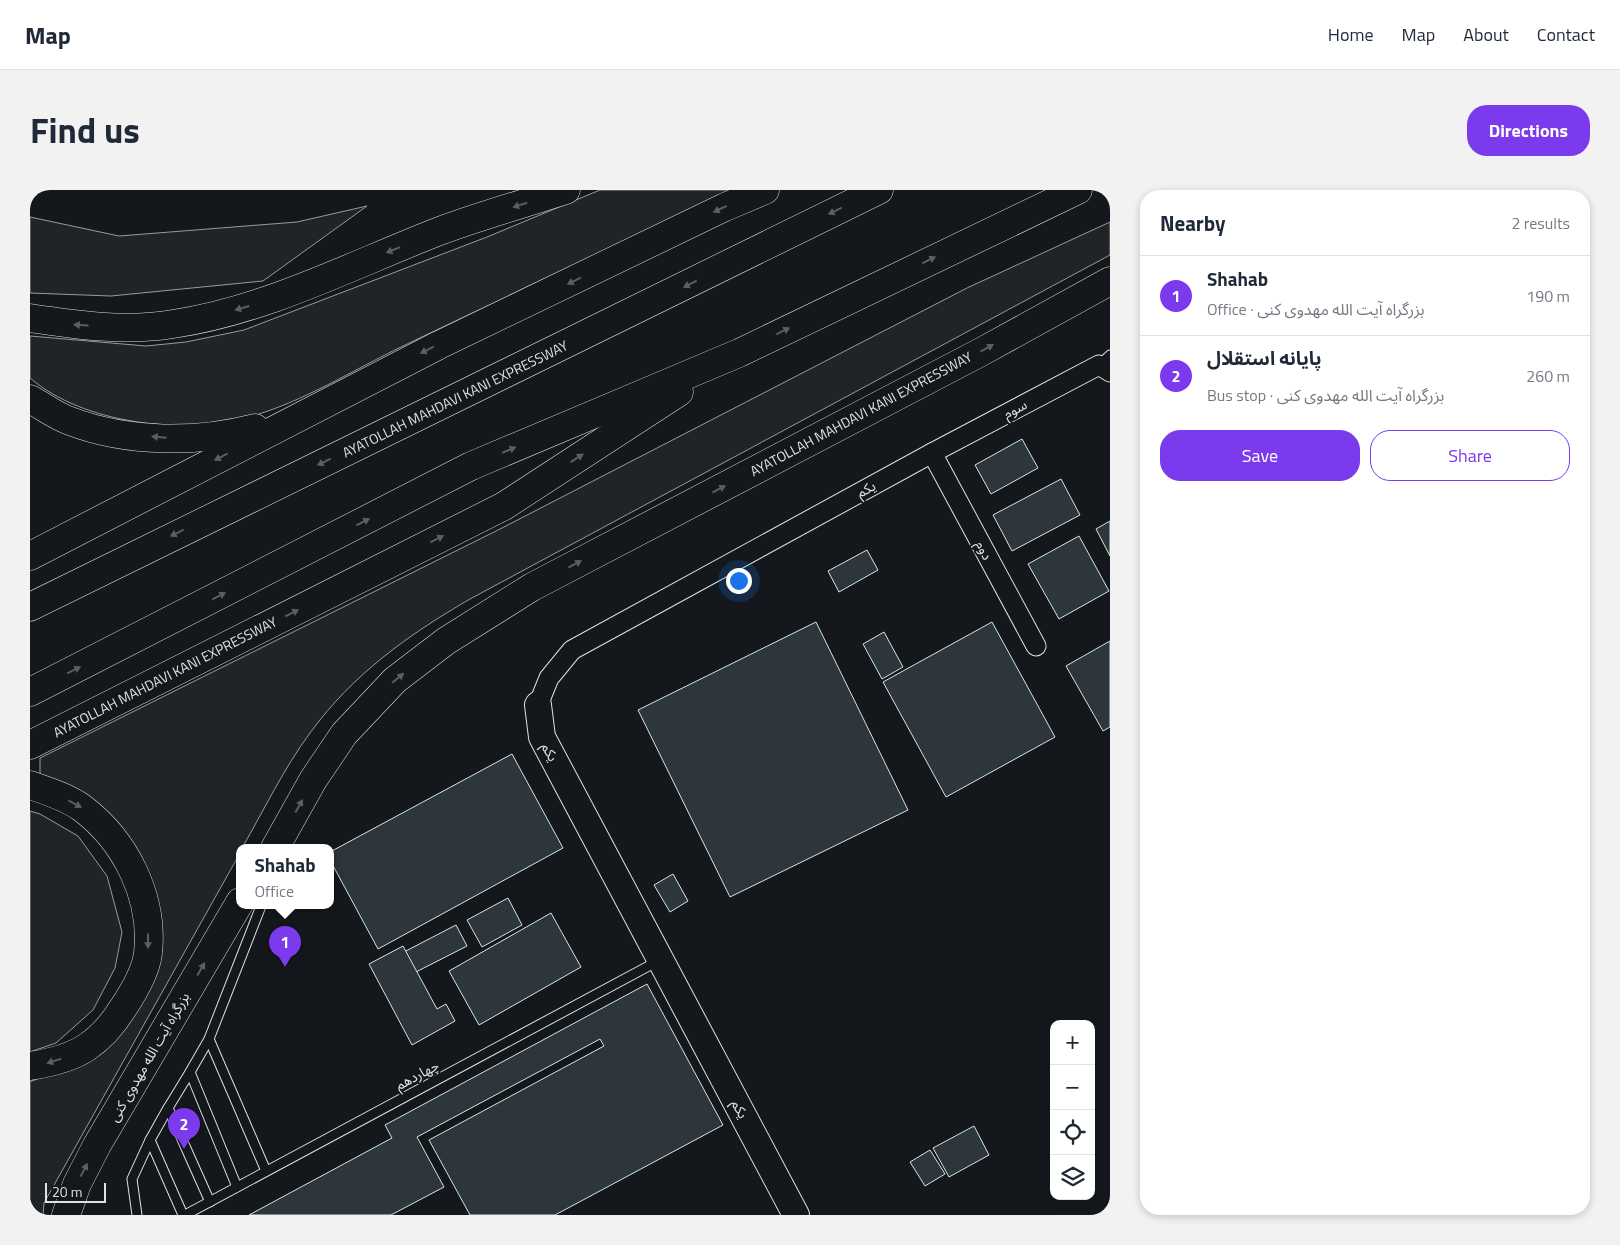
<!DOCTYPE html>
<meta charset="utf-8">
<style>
:root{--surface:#fff;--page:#f2f2f3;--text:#1f2937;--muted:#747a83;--line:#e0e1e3;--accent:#7c3aed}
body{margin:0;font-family:"Titillium Web","Noto Sans Arabic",sans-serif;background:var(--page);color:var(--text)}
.controls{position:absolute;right:15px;bottom:15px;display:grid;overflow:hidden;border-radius:10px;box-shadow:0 2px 8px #0003}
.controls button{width:45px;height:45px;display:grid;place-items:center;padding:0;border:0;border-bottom:1px solid var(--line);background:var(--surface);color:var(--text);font:25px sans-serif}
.scale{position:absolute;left:15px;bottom:12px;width:61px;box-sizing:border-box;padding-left:5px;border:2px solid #d8e6dc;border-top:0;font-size:14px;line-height:18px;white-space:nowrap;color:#d8e6dc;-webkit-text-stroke:4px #14181c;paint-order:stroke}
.you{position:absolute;left:708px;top:390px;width:18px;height:18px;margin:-12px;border:4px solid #fff;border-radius:50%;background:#1a73e8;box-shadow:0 0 0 8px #1a73e833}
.badge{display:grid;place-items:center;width:32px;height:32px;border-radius:50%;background:var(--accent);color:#fff;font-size:16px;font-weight:700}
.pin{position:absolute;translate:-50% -41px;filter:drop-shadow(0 1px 2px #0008)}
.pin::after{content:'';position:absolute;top:26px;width:18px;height:15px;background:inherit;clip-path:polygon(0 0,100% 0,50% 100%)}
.popup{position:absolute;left:206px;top:654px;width:98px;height:65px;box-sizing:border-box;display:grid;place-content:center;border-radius:10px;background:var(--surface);filter:drop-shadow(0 1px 4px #0005);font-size:16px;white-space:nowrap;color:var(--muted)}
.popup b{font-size:19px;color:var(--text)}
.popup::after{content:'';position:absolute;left:50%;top:100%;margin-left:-10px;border:10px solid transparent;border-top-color:var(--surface)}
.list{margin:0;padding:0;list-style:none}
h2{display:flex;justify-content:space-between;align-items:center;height:65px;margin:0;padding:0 20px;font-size:21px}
h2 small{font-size:16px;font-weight:400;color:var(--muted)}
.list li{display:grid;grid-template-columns:32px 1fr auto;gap:15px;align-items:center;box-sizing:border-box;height:80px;padding:0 20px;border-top:1px solid var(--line)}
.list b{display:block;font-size:19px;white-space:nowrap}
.list p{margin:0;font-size:16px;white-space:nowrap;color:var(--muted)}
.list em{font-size:16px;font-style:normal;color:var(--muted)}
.actions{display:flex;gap:10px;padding:15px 20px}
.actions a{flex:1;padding:11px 0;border:1px solid var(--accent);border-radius:20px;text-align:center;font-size:18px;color:var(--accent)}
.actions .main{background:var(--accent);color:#fff}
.icon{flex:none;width:28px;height:28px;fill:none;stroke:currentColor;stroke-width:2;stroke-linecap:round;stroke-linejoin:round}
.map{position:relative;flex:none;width:1080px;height:1025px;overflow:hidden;border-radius:20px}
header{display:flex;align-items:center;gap:30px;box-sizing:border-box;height:70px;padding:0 25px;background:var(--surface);border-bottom:1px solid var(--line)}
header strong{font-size:24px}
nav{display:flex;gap:28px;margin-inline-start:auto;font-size:18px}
.intro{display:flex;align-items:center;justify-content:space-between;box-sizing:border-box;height:120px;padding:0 30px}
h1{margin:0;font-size:35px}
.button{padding:12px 22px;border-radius:20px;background:var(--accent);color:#fff;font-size:18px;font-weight:700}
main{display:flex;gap:30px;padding:0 30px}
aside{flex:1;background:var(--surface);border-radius:20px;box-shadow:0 2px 8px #0003}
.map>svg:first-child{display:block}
</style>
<header>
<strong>Map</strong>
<nav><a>Home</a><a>Map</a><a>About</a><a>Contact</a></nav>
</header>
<div class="intro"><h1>Find us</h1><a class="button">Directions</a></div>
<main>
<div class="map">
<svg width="1080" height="1025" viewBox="0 0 1080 1025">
<rect width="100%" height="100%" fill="#14181c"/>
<g fill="#202428" stroke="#939e99">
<path d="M570,0h132c-110,52 -220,104 -329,156 -50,24 -100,56 -154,71 -67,18 -165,7 -219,-39v-42l116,10 40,-4 58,-12 243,-93z"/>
<polygon points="337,16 233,91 81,106 0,103 0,27 89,46 267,32"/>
<path d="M1080,32v33l-640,344c-62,36 -117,75 -160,134 -26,35 -46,77 -68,115h-2v5l-196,350 -1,12h-13v-133l56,-24 72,-131 -1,-30 -32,-58 -85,-58v-23l462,-230 465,-240z"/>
<polygon points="0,621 10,624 48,646 77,686 92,742 85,778 63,820 26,853 0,862"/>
</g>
<g fill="#2c363c" stroke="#d8e6dc">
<polygon points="992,249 1008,278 961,304 945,275"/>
<polygon points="1031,289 1050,325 982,361 963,325"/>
<polygon points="1080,331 1080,366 1066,339"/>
<polygon points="1049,346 1079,401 1029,429 998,374"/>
<polygon points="837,360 848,380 809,402 798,381"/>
<polygon points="786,432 878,620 700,707 608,520"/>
<polygon points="962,432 1025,547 916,607 853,492"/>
<polygon points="854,442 873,477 852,489 833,454"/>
<polygon points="1080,451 1080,537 1073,541 1036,476"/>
<polygon points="482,564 533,658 348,759 300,670 300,662"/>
<polygon points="643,684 658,711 640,722 624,695"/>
<polygon points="478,708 492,735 452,757 437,730"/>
<polygon points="521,723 551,777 449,835 419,781"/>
<polygon points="426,735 437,756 382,784 372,763"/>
<polygon points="373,756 407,819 416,814 425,831 382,855 339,774"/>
<polygon points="617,794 693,935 525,1025 440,1025 399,950 574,856 570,849 387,947 414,997 361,1025 219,1025 362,948 355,935"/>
<polygon points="944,936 959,965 919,987 903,958"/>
<polygon points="900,960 915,984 895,996 880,972"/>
</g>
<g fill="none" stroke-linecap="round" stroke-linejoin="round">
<g stroke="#d8e6dc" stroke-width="11">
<g id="lane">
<polyline points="1069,175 1080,165"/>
<polyline points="231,716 179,849 236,981"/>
<polyline points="179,849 160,882 207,997"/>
<polyline points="160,882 138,918 180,1012"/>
<polyline points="138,918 120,950 153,1025"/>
<polyline points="107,1025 102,989 120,950"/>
<polyline points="155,1025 628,771"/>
</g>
</g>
<g stroke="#d8e6dc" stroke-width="21">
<g id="street">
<polyline points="902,263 1006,456"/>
<polyline points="508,515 519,488 542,460 902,263 1069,175 1080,182"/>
</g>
</g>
<g stroke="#d8e6dc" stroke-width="28">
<polyline id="secondary" points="508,515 512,547 766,1025"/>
</g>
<g stroke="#d8e6dc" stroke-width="29">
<g id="primary">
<path d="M0,128c47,7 95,14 143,6 93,-14 177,-58 264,-92 42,-16 86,-28 129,-42"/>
<polyline points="245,658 283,590 314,544 365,490 416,451 502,397 951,162 1080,91"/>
<polyline points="36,1025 47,994 67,955 210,712"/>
</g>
</g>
<g stroke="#d8e6dc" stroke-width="29">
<g id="highway">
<path d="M0,209c13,7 26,17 40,22 58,22 127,22 185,7"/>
<polyline points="0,366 409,155 695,17 735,0"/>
<polyline points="0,417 849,0"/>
<polyline points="0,502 441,276 709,163 1048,0"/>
<polyline points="0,555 474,316 649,202"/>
<path d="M0,595c17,6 37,12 52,23 44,33 72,90 66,145 -2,19 -15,40 -25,55 -10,16 -21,29 -36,39 -16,11 -38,16 -57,19"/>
</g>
</g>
<use href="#lane" stroke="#14181c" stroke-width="9"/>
<use href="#street" stroke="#14181c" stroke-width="19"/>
<use href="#secondary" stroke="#14181c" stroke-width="26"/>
<use href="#primary" stroke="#14181c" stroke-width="28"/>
<use href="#highway" stroke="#14181c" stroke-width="28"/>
</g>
<defs><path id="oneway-solid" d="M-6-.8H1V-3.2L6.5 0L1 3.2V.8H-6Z" transform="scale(1.25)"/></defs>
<g fill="#59605f">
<use href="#oneway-solid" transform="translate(490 15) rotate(162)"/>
<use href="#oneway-solid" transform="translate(690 19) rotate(155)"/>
<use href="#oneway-solid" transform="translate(805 21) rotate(154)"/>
<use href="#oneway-solid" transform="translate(363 60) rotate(158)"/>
<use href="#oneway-solid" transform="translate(899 70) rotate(-26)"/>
<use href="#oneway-solid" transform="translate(544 91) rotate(154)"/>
<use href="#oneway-solid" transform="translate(660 94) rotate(153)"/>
<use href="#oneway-solid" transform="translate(212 118) rotate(164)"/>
<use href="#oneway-solid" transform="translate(51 135) rotate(-176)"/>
<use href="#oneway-solid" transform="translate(753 141) rotate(-26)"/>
<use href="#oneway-solid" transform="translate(957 158) rotate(-29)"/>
<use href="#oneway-solid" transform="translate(397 160) rotate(153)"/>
<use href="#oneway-solid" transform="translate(129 247) rotate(-175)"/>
<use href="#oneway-solid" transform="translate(479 260) rotate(-23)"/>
<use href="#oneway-solid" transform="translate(191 267) rotate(152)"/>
<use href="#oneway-solid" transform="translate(547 268) rotate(-33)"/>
<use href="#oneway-solid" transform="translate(294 272) rotate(154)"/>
<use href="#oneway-solid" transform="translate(689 299) rotate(-28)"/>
<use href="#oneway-solid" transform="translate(333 332) rotate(-27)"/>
<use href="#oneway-solid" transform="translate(147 343) rotate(154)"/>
<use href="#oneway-solid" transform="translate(407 349) rotate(-27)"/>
<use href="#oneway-solid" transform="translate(545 374) rotate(-28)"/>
<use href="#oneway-solid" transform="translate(189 406) rotate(-27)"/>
<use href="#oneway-solid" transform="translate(262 423) rotate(-27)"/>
<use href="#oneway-solid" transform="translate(44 480) rotate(-26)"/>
<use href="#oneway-solid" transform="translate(368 488) rotate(-40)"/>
<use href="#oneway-solid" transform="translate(45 614) rotate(28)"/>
<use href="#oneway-solid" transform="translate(269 616) rotate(-61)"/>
<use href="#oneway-solid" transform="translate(118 751) rotate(90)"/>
<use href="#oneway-solid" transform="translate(171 779) rotate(-60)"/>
<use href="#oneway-solid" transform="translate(24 871) rotate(162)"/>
<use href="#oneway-solid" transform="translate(54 980) rotate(-62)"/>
</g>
<g text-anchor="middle" stroke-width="4" stroke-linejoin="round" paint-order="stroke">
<g font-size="14" fill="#d8e6dc" stroke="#14181c">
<text transform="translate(425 209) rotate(-26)" y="5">AYATOLLAH MAHDAVI KANI EXPRESSWAY</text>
<text transform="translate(985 219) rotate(-28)" y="5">سوم</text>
<text transform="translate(831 224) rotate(-28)" y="5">AYATOLLAH MAHDAVI KANI EXPRESSWAY</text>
<text transform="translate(836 299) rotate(-29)" y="5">یکم</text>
<text transform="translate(954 360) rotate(62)" y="5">دوم</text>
<text transform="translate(135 487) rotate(-27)" y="5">AYATOLLAH MAHDAVI KANI EXPRESSWAY</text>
<text transform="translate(520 562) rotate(62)" y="5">یکم</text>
<text transform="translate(119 867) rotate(-60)" y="5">بزرگراه آیت الله مهدوی کنی</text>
<text transform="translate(387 885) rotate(-28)" y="5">چهاردهم</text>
<text transform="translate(710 919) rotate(62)" y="5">یکم</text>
</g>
</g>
</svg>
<div class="controls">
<button>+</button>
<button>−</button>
<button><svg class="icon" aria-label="locate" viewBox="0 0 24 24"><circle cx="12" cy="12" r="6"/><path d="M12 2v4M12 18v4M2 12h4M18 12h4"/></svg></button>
<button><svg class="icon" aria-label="layers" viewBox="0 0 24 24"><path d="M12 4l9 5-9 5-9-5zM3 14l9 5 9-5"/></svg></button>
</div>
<div class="scale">20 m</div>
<div class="you"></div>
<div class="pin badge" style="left:255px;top:777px">1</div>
<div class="popup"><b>Shahab</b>Office</div>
<div class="pin badge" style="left:154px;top:959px">2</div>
</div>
<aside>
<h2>Nearby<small>2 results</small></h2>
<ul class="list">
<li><span class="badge">1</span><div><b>Shahab</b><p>Office · بزرگراه آیت الله مهدوی کنی</p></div><em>190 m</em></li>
<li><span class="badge">2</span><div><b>پایانه استقلال</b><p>Bus stop · بزرگراه آیت الله مهدوی کنی</p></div><em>260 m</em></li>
</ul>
<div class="actions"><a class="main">Save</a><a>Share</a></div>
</aside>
</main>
